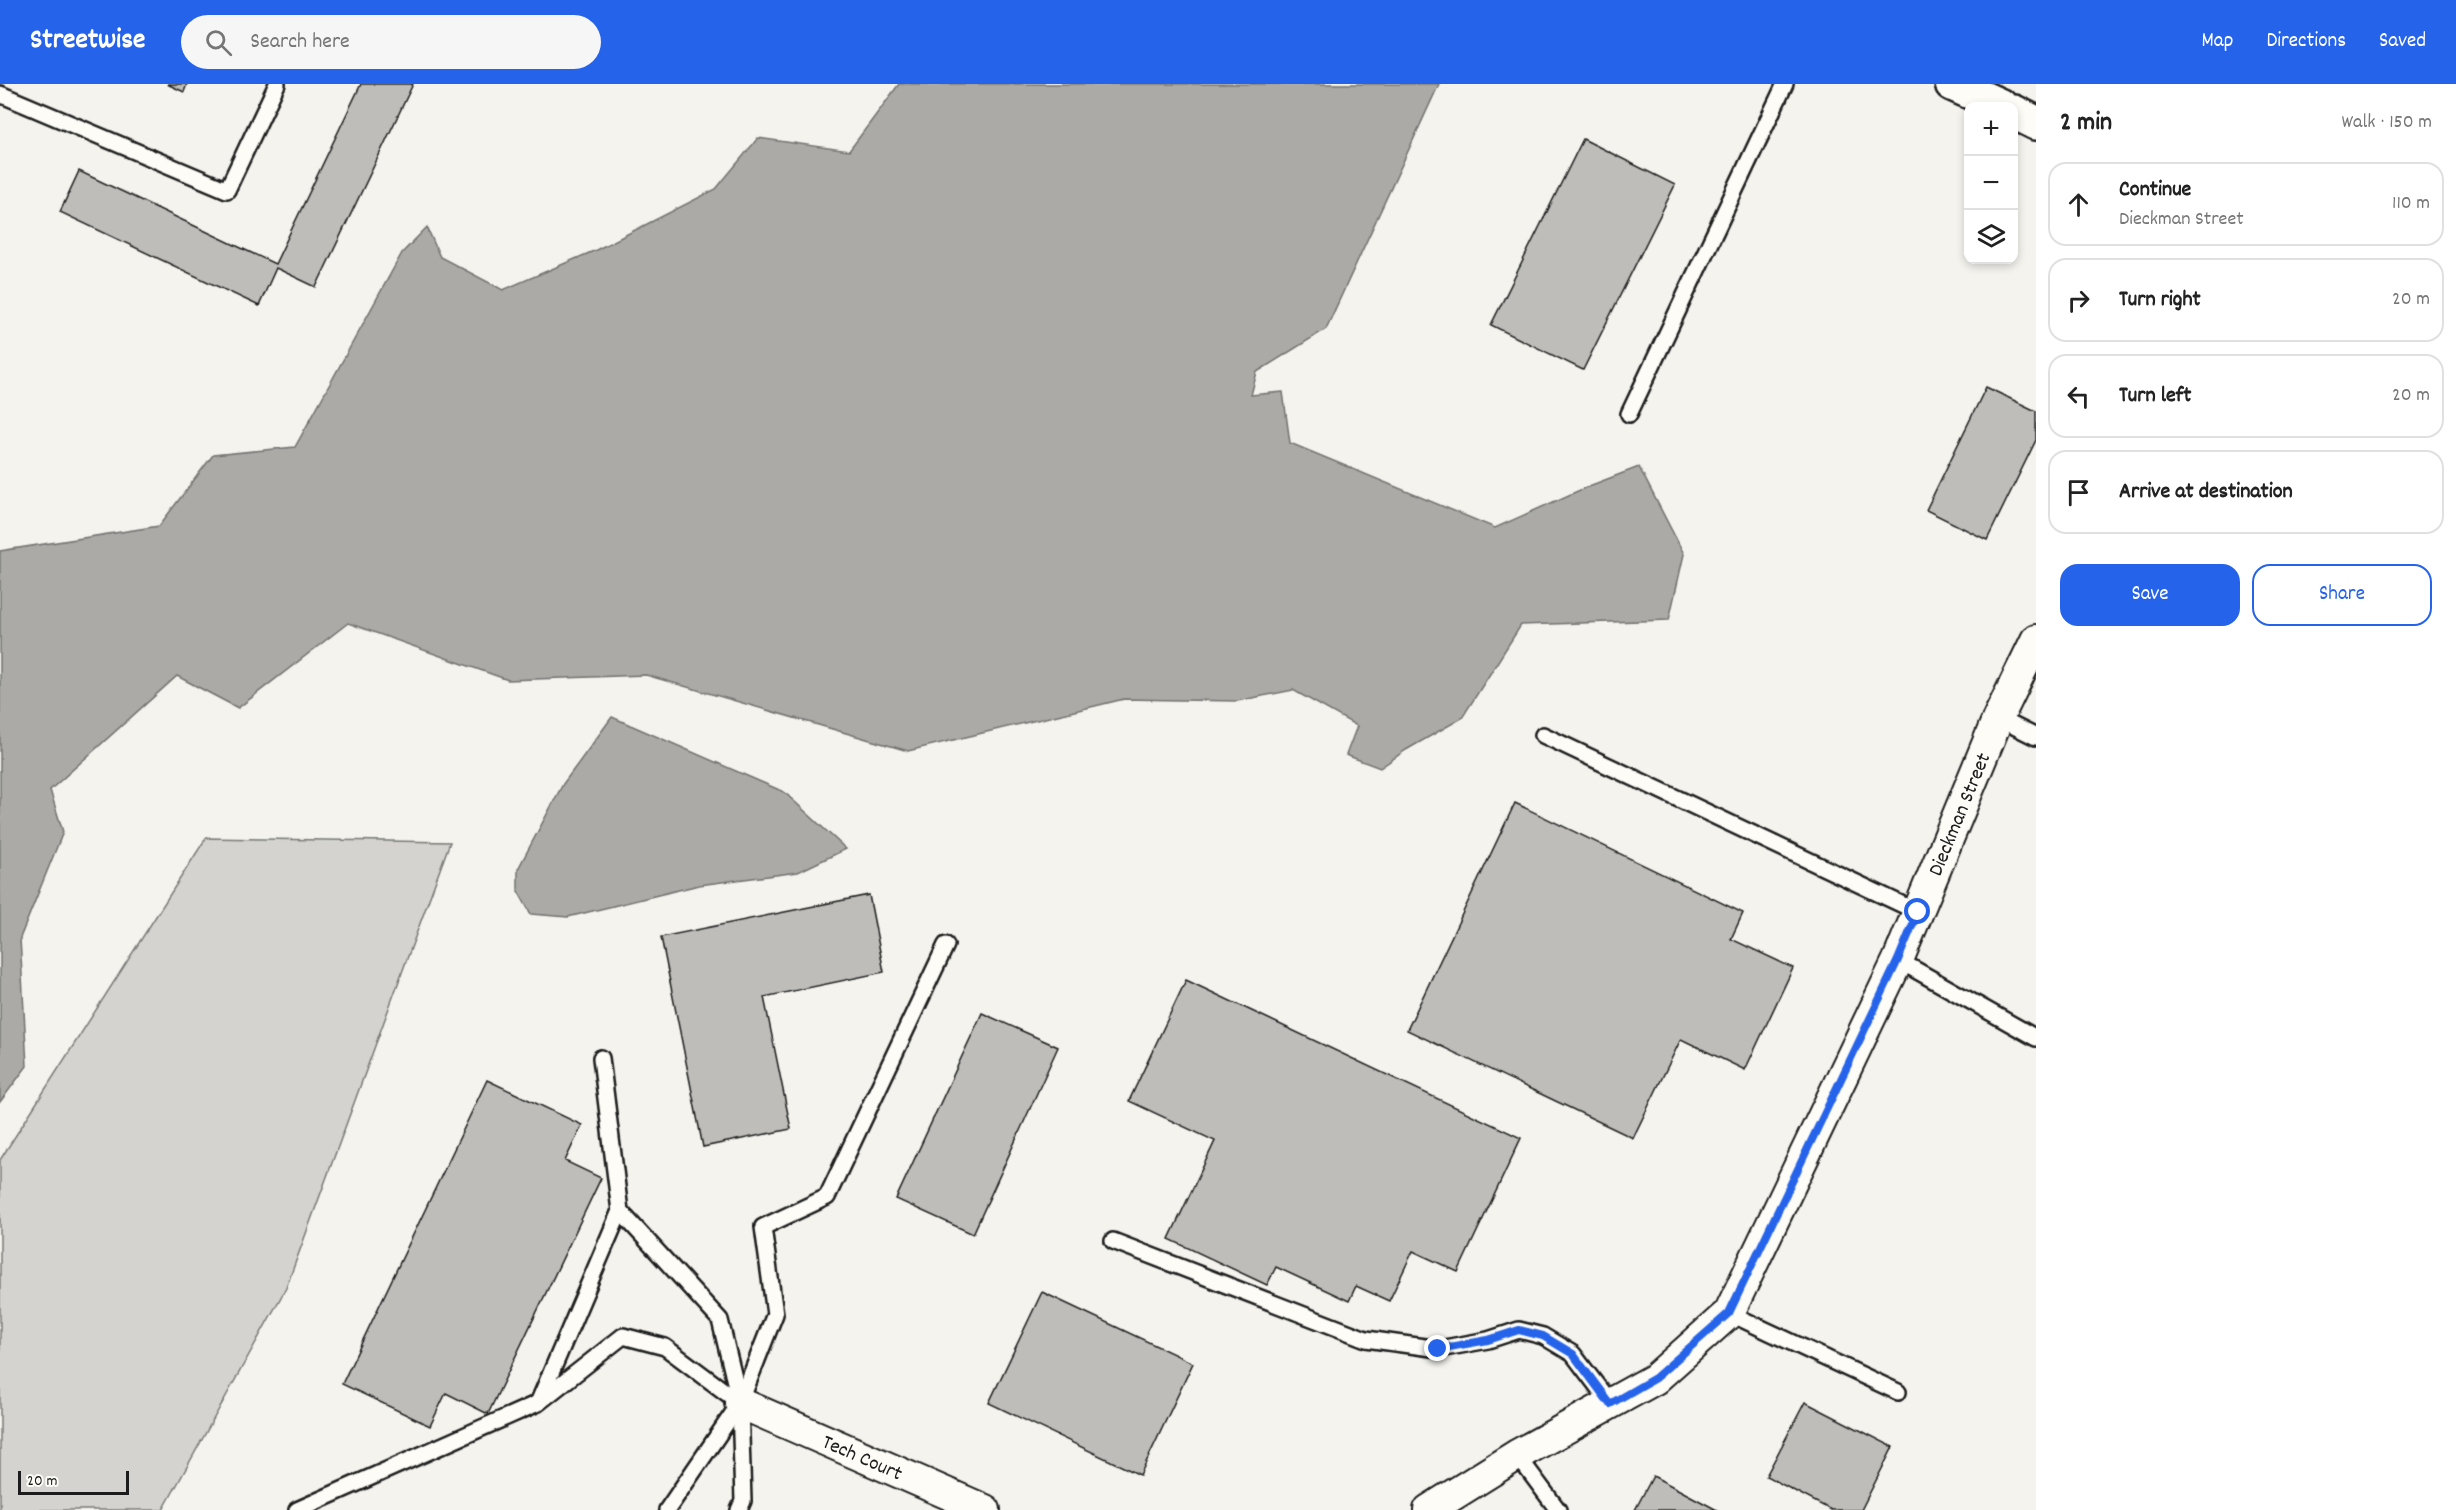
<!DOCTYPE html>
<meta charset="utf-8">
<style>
:root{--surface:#fff;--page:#f6f6f6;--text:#222;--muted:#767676;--line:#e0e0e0;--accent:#2563eb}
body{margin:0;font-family:Dekko,sans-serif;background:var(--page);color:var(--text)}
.controls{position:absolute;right:18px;top:18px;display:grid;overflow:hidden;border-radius:12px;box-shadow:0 3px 9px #0003}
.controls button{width:54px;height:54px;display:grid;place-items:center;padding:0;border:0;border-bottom:2px solid var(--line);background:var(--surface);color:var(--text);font:30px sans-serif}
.scale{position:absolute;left:18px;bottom:15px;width:111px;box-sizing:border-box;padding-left:6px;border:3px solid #1c1c1c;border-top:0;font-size:16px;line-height:21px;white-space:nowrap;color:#1c1c1c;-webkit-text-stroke:4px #fdfcf7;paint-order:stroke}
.stop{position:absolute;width:18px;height:18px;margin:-14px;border:4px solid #2563eb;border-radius:50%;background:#fff}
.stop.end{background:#2563eb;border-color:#fff;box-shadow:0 2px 6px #0008}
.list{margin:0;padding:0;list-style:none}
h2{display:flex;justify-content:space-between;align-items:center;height:78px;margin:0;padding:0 24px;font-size:26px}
h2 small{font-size:20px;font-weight:400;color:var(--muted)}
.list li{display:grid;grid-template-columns:39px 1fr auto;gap:18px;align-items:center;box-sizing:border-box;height:84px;margin:0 12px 12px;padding:0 12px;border:2px solid var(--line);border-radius:18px}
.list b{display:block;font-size:22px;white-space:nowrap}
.list p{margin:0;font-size:20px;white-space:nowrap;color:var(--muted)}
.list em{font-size:20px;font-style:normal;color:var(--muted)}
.actions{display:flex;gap:12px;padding:18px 24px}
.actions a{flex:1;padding:14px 0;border:2px solid var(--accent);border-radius:18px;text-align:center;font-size:21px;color:var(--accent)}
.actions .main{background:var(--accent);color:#fff}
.icon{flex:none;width:33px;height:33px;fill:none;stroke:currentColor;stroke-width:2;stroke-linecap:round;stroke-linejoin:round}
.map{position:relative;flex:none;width:2036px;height:1426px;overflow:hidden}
header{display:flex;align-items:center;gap:36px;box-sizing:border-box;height:84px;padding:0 30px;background:var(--accent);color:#fff}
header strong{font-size:28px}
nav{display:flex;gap:33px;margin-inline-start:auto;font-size:21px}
.search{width:420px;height:54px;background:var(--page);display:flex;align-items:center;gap:15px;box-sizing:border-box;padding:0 21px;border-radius:33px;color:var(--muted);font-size:22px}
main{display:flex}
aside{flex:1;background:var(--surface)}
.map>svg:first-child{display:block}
</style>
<header>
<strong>Streetwise</strong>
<div class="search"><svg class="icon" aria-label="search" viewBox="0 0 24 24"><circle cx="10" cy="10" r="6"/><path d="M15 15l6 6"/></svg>Search here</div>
<nav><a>Map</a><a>Directions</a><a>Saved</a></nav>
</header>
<main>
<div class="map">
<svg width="2036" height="1426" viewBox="0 0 2036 1426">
<rect width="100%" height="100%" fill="#f4f3ee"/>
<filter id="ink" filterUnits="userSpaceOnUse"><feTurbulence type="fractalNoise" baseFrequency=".0167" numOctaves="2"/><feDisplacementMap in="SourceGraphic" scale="12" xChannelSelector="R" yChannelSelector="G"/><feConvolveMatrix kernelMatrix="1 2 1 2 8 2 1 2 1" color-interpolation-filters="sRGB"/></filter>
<g filter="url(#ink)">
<polygon fill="#d4d3cf" stroke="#787876" stroke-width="1.5" points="206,754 450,758 286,1204 163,1426 0,1426 0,1076"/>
<g fill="#abaaa6" stroke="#72716f" stroke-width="1.5">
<polygon points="899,0 1439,0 1326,245 1257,288 1251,311 1283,308 1290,359 1495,444 1589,402 1639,383 1684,470 1669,536 1521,541 1462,634 1406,666 1380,684 1346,671 1357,642 1293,606 1237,617 1124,615 908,667 646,591 508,596 348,539 238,624 177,592 50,706 63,748 20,854 27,982 0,1018 0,467 159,442 213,371 295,363 402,169 427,143 440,173 503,206 596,166 716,105 758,54 849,67"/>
<polygon points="612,633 784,708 846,765 798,788 699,801 568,833 531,830 518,807 518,785 563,700"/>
</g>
<g fill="#bebdba" stroke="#1c1c1c" stroke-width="1.5">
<polygon points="167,0 187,0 184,8"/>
<polygon points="361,0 413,0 316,203 276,184 259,222 60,128 79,87 275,180"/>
<polygon points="1583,55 1675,101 1583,286 1491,241"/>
<polygon points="1986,303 2036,327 2036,356 1987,456 1926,426"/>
<polygon points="1515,719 1743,829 1731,855 1793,884 1745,986 1681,955 1633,1054 1407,946"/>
<polygon points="869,811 884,888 764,913 791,1045 703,1063 661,853"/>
<polygon points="1186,896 1521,1054 1458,1188 1413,1167 1389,1217 1356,1202 1349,1217 1276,1183 1267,1201 1169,1155 1215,1057 1129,1017"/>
<polygon points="982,929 1058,963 973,1150 896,1115"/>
<polygon points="487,996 582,1041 565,1077 601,1094 488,1330 446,1309 430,1342 342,1300"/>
<polygon points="1042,1208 1193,1279 1140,1391 989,1319"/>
<polygon points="1805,1318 1893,1363 1861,1426 1831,1426 1766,1392"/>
<polygon points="1653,1392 1717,1426 1635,1426"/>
</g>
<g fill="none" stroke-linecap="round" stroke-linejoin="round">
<g stroke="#1c1c1c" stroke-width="20">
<g id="lane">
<polyline points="0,10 227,106 277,0"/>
<polyline points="1629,330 1785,0"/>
<polyline points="1998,634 2036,653"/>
<polyline points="1543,651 1918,828"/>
<polyline points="1898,876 2036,954"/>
<polyline points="601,974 620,1127 720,1236 740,1319 743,1417 739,1426"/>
<polyline points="1113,1157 1366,1255 1439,1265 1488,1256 1519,1246 1543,1252 1573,1270 1610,1319"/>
<polyline points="1729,1229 1898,1308"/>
<polyline points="539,1317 620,1127"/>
<polyline points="1517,1371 1558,1426"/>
<polyline points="297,1426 538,1319 623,1252 665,1263 740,1319"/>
<polyline points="667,1426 740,1319 775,1230 763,1143 827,1113 946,861"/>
</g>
</g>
<g stroke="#1c1c1c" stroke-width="34">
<g id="street">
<path id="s1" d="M740,1319l245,107"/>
<path id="s2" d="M1429,1426l88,-55 138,-76 74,-66 169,-353 100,-242 38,-78"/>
</g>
</g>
<g stroke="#1c1c1c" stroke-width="38">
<g id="primary">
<polyline points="1952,0 2001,22"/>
<polyline points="2014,28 2036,39"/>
</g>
</g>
<use href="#lane" stroke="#fdfcf7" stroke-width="15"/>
<use href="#street" stroke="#fdfcf7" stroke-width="30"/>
<use href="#primary" stroke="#fdfcf7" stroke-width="33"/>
</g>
</g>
<g fill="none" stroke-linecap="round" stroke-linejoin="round" filter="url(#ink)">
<polyline stroke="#2563eb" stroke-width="8" points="1438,1265 1488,1256 1519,1246 1543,1252 1573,1270 1610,1320 1655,1294 1729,1229 1898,876 1918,828"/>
</g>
<g text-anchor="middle" stroke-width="6" stroke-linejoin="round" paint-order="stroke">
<g font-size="21" fill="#1c1c1c" stroke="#fdfcf7">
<text dy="7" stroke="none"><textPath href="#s2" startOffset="910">Dieckman Street</textPath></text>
<text dy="7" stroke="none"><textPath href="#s1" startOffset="134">Tech Court</textPath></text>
</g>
</g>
</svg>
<div class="controls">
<button>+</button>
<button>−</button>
<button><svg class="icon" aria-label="layers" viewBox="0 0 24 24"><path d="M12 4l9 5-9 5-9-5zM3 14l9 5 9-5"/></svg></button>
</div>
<div class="scale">20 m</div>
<div class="stop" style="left:1918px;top:828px"></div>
<div class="stop end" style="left:1438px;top:1265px"></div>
</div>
<aside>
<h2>2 min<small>Walk · 150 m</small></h2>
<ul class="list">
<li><svg class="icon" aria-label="ahead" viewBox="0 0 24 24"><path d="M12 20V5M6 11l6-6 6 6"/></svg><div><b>Continue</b><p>Dieckman Street</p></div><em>110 m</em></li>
<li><svg class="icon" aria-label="right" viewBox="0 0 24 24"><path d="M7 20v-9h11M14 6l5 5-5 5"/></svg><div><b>Turn right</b></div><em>20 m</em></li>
<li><svg class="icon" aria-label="left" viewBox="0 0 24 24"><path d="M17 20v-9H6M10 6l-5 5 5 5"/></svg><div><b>Turn left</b></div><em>20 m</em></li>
<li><svg class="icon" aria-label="arrive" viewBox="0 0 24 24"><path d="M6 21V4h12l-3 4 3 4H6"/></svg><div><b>Arrive at destination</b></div></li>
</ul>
<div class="actions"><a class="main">Save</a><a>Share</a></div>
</aside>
</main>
